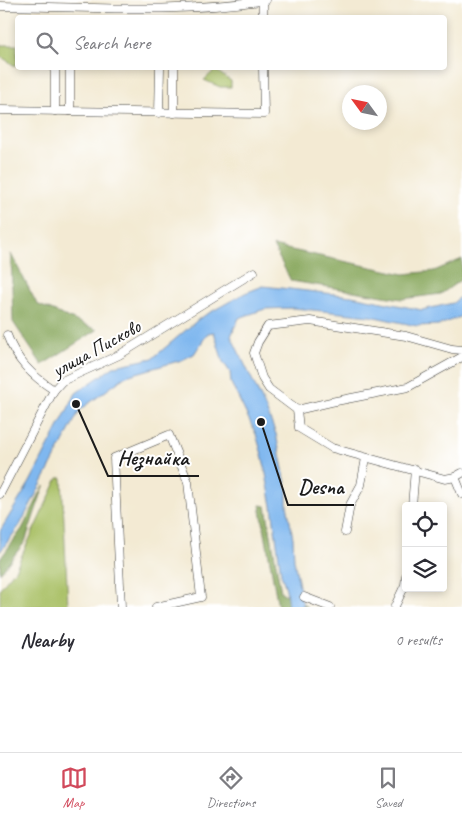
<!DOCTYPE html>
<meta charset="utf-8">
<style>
:root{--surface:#fff;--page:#f7f7f7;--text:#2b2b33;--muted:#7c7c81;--line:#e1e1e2;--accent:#d1495b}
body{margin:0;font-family:Caveat,sans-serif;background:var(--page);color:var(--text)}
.controls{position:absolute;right:15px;bottom:15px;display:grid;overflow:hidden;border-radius:5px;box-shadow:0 2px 8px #0003}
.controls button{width:45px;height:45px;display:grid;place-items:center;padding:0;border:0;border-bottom:1px solid var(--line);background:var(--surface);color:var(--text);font:25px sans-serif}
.compass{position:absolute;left:342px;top:85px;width:45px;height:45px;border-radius:50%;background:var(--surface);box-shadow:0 2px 8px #0003;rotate:303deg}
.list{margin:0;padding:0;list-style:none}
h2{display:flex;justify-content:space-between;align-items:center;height:65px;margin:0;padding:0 20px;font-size:21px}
h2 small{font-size:16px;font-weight:400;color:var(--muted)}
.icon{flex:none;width:28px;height:28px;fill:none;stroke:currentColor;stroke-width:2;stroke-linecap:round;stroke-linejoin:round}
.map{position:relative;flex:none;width:462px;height:607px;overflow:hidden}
.search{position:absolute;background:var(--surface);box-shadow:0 2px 8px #0003;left:15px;right:15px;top:15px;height:55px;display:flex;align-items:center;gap:12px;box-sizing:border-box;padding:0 18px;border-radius:5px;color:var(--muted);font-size:19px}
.sheet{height:145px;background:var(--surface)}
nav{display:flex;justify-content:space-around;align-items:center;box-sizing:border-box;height:70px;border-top:1px solid var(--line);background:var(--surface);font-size:14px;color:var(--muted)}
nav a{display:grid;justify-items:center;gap:2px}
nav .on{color:var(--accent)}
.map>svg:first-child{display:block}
</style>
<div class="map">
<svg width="462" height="607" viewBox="0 0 462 607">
<rect width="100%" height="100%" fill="#fff"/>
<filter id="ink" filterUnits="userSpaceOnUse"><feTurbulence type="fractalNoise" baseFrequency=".02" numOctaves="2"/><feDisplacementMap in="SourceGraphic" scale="10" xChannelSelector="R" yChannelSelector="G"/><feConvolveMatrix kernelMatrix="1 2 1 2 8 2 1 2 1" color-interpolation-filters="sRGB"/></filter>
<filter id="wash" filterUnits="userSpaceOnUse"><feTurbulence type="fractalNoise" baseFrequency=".0096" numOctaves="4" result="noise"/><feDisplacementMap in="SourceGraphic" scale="20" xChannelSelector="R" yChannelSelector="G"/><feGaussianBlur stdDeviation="1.12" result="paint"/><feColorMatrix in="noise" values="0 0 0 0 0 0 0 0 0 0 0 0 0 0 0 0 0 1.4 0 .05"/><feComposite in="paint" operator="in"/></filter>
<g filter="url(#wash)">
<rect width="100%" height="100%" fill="#f3ead3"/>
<g fill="#a8bf64" stroke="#626e40">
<polygon points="0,45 17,45 17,62 15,66 0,56"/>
<polygon points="215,70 231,81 231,87 220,87 204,80"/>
<polygon points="58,478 62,478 68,607 0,607 0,588 15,570"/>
</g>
<g fill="#86a65a" stroke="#51613b">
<polygon points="273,246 404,274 434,271 462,259 462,279 441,294 402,299 291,281"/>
<polygon points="11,254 37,304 97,330 42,365 13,322"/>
<polygon points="44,486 25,542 0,573 0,559 22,529"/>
<polygon points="260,505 266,506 281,592 308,607 278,607"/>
</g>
<polygon fill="#7fb7ef" stroke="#4e6a86" points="263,286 352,296 422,310 453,303 462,295 462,316 440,325 417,326 370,316 293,308 265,309 239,318 231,336 263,402 276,434 287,489 287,505 293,538 294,560 303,607 288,607 286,589 281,574 272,506 263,458 256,434 231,383 230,372 223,362 214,332 208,333 194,354 182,360 126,376 80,410 20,525 0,552 0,531 30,482 76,393 115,366 153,358 200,318 245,293"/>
</g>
<g filter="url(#ink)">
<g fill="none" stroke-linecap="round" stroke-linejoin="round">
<g stroke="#3c3b37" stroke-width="9">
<g id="minor">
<polyline points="263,0 263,18"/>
<path d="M0,6c88,1 178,8 266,-6"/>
<polyline points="0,110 264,114 263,68"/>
<polyline points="55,111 55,68"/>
<polyline points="70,111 70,68"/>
<polyline points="159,113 160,68"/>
<polyline points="174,113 174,68"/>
<path d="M7,335c9,25 25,41 47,55"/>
<polyline points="462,357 408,387 331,402 297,410 299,428 332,448 445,479 455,477 462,473"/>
<polyline points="297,410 269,389 262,378 254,353 258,342 268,326 310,321 406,336 452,349 462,350"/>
<polyline points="455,477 462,494"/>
<polyline points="0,494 54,390 62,381 119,355 254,272"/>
<polyline points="412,506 415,469"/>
<polyline points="345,532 350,505 361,485 366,458"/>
<polyline points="304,597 330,607"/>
<polyline points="395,606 405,585 406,576"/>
<polyline points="121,607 114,458 169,435 188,482 201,597 156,607"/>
</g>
</g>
<use href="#minor" stroke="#fff" stroke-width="8"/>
</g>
</g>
<g text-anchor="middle" stroke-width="4" stroke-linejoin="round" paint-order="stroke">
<g font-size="20" fill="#1c1c1c" stroke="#fff">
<text transform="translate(96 348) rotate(-29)" y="7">улица Писково</text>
</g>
</g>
<path fill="none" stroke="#1c1c1c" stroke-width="2" d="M76 404L108 476H199M261 422L288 505H354"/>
<g fill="#1c1c1c" stroke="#fff" stroke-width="2">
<circle cx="76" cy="404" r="5"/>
<circle cx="261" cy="422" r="5"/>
</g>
<g font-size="21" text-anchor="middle" font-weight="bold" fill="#1c1c1c" stroke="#fff" stroke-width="4" stroke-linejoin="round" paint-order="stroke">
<text x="153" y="465">Незнайка</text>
<text x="321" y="494">Desna</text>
</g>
</svg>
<div class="controls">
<button><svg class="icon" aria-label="locate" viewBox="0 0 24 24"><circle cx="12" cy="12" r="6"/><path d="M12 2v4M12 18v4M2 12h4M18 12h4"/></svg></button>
<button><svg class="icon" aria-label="layers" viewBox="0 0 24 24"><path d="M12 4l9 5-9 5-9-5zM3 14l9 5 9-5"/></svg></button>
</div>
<svg class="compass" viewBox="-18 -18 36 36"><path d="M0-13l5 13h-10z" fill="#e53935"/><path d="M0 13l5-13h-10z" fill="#7c7c81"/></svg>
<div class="search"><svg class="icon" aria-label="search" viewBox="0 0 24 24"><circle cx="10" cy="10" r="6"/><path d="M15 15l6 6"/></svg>Search here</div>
</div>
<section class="sheet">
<h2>Nearby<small>0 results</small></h2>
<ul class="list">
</ul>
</section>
<nav>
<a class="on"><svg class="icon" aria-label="map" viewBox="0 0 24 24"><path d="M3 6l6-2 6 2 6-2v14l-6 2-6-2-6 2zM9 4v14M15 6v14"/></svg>Map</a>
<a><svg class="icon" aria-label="directions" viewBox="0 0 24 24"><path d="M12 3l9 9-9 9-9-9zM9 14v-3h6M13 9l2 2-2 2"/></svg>Directions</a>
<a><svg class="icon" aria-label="saved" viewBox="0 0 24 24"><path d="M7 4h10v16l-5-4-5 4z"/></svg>Saved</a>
</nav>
